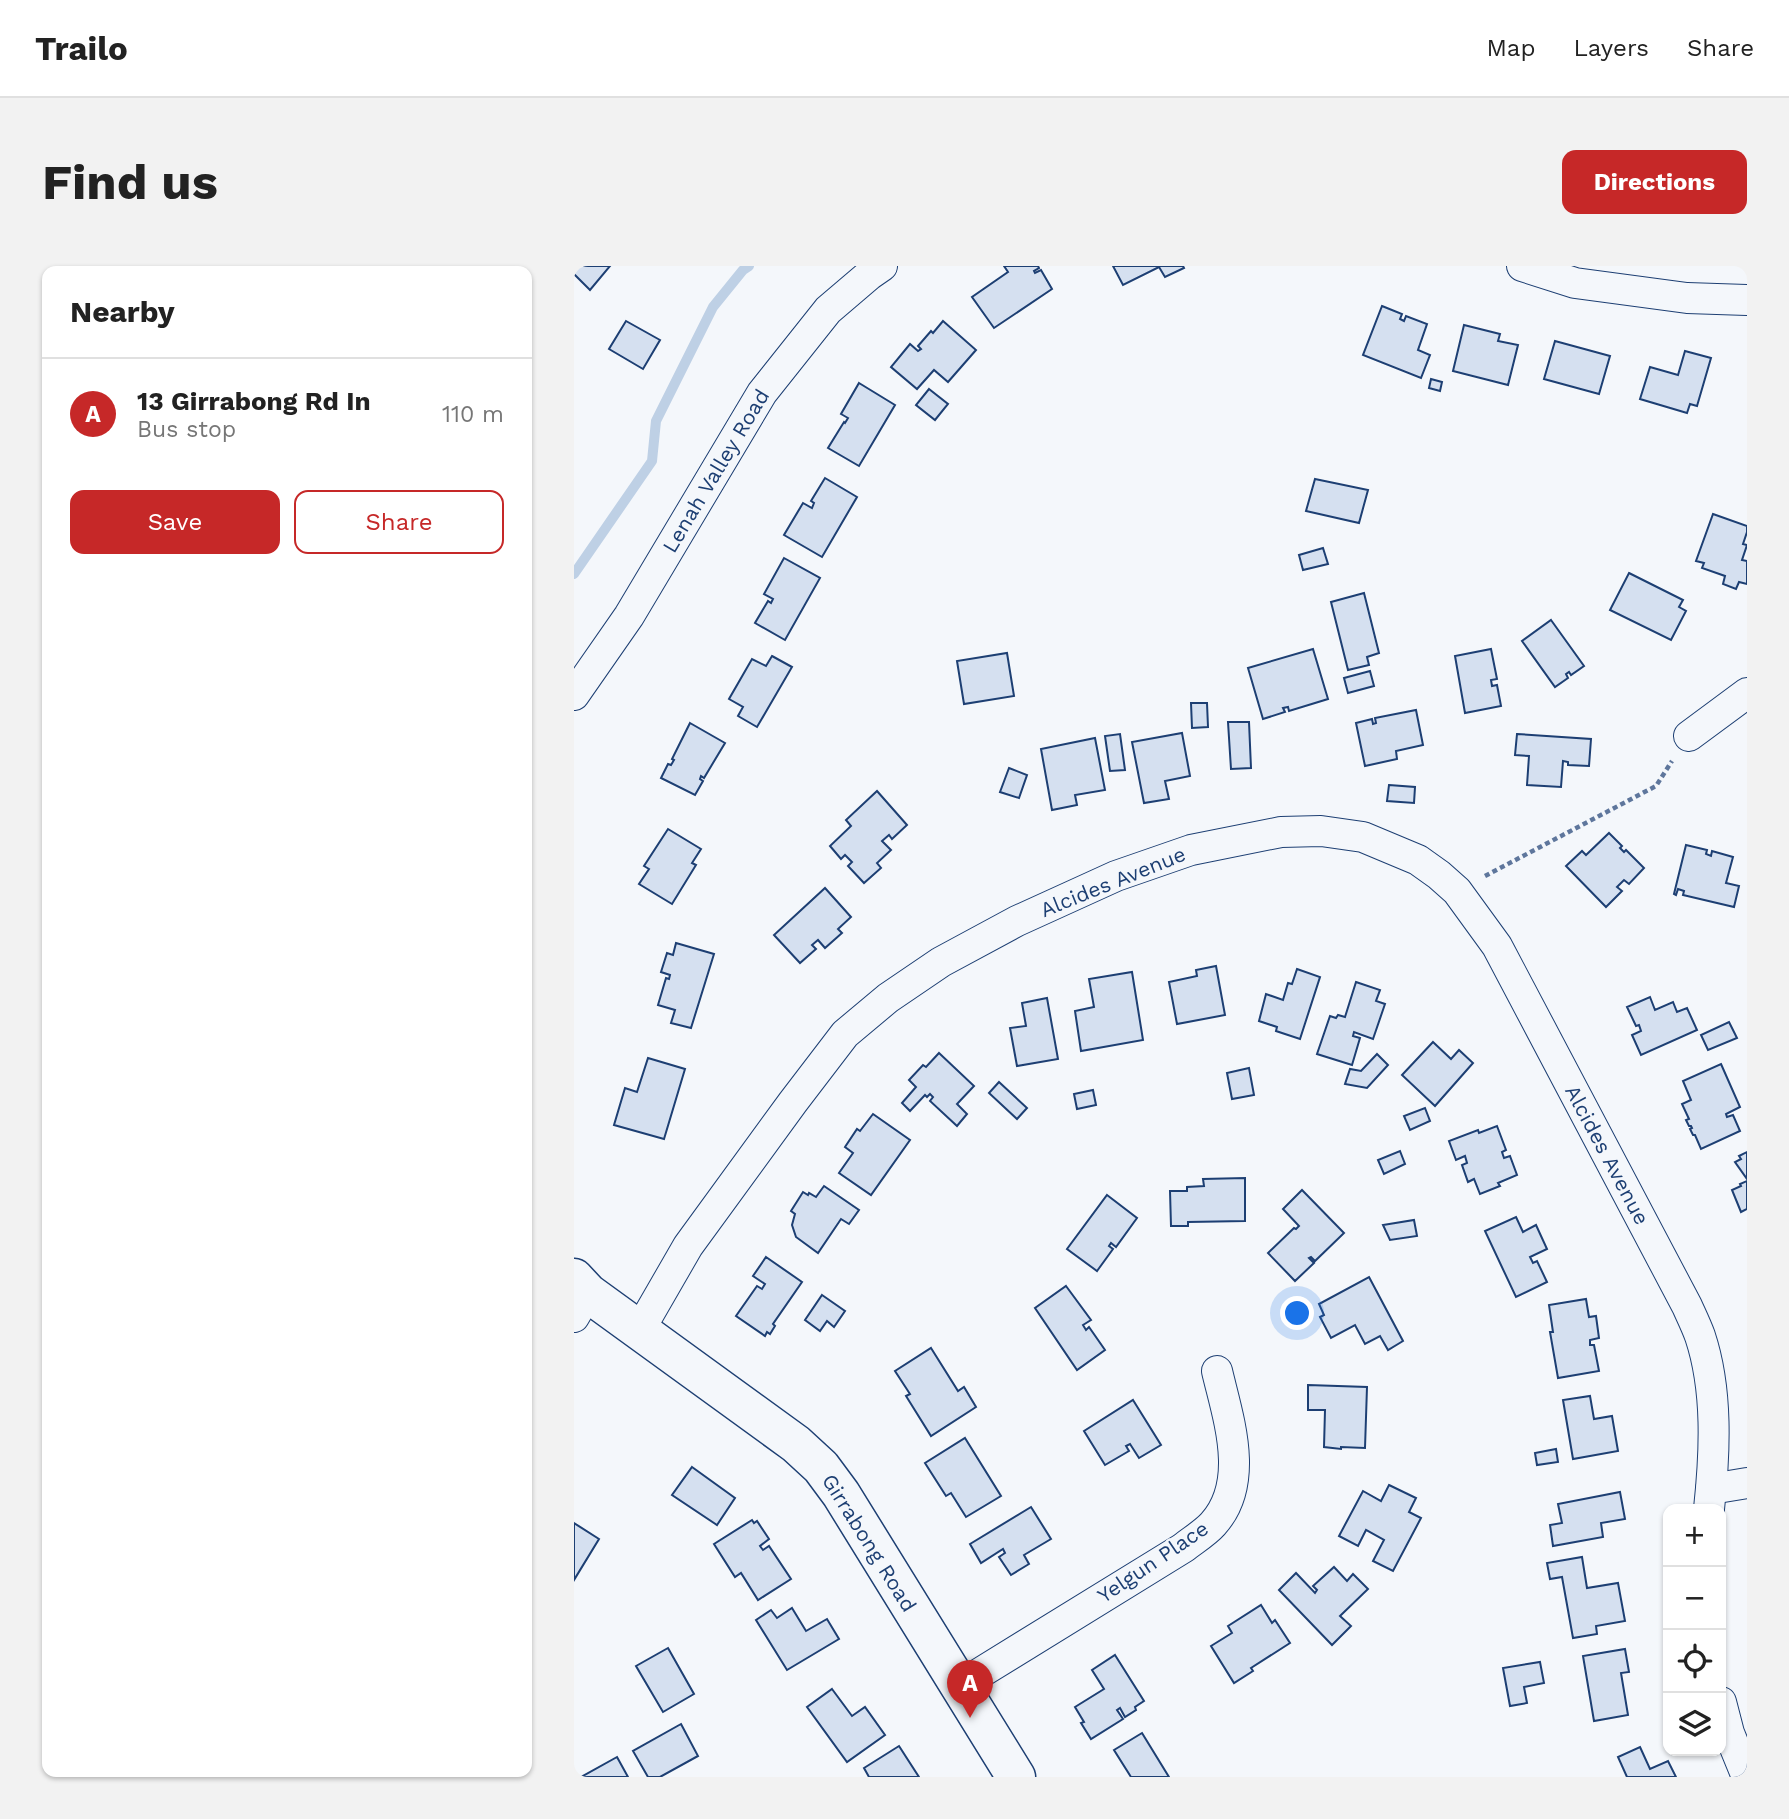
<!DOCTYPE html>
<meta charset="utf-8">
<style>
:root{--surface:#fff;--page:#f2f2f2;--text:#222;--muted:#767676;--line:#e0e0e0;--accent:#c62828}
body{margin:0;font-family:"Work Sans",sans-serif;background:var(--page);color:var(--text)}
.controls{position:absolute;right:21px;bottom:21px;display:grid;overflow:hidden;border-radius:14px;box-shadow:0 2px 5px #0004}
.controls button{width:63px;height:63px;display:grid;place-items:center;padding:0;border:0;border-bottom:2px solid var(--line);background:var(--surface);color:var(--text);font:35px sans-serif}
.you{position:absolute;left:724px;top:1048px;width:24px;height:24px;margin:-18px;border:5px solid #fff;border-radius:50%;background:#1a73e8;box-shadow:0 0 0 10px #1a73e833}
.badge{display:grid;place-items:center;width:46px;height:46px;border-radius:50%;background:var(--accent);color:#fff;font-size:23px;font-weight:700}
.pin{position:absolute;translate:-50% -58px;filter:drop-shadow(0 2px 4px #0008)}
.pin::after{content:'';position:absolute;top:37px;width:24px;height:21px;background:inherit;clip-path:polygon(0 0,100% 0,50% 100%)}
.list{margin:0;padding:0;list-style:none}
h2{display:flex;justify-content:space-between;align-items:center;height:91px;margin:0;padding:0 28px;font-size:30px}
h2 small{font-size:23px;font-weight:400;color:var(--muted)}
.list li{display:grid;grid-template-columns:46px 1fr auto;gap:21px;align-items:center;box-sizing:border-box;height:112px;padding:0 28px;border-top:2px solid var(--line)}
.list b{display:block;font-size:26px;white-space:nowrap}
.list p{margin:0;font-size:23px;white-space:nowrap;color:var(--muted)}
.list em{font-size:23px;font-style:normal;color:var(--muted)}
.actions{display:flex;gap:14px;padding:21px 28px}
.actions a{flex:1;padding:16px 0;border:2px solid var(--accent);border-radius:14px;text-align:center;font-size:24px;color:var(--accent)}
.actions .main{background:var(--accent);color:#fff}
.icon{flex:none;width:38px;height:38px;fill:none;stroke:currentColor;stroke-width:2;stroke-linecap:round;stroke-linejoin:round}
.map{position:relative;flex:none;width:1173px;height:1511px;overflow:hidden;border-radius:14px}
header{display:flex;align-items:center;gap:42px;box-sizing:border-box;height:98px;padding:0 35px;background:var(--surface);border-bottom:2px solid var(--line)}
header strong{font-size:33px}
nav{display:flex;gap:38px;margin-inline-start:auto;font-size:24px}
.intro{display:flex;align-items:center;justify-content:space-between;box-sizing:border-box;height:168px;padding:0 42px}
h1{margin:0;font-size:49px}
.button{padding:18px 32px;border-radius:14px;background:var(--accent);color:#fff;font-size:24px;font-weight:700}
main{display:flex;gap:42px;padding:0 42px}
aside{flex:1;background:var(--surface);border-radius:14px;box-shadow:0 2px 5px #0004}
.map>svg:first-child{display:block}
</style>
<header>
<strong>Trailo</strong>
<nav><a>Map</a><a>Layers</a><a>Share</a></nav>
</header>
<div class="intro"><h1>Find us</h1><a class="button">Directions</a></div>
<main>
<aside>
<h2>Nearby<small></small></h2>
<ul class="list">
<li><span class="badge">A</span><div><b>13 Girrabong Rd In</b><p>Bus stop</p></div><em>110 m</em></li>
</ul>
<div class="actions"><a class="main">Save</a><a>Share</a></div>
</aside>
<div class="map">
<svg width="1173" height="1511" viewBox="0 0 1173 1511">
<rect width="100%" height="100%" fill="#f4f7fb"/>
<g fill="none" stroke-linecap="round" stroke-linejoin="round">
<polyline stroke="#bed0e5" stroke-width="10" points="0,308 78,195 82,155 139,41 169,4 175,0"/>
</g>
<g fill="#d5e0f0" stroke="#1d3f73" stroke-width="2">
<polygon points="0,0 36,0 16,24 0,8"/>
<polygon points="430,0 464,0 465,2 460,5 461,7 467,4 478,23 420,62 398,31 434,6"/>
<polygon points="539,0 609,0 610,2 591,11 585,1 549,19"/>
<polygon points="808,40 828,48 826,53 830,55 832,50 853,58 844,84 856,89 847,112 789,89"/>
<polygon points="52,55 86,74 69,103 35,83"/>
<polygon points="369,55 402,84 374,116 360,104 343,123 317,101 336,78 344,85 347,83 344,80 357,65 359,67"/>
<polygon points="890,59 926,68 924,75 944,79 934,119 879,105"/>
<polygon points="981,75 1036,90 1025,128 970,113"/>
<polygon points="1111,85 1137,92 1123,140 1116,138 1113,147 1066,133 1076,101 1104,109"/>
<polygon points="857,113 868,116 866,125 855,122"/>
<polygon points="285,117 321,139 285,200 254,182 270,156 271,157 274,152 267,148"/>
<polygon points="355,123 374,138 361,154 342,139"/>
<polygon points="251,212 283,231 248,291 210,269 229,237 238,242 240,237 237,235"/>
<polygon points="741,213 794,224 785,257 732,245"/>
<polygon points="1139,248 1173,260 1173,266 1169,278 1173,279 1168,294 1173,295 1173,318 1165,316 1162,323 1149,318 1151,310 1128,302 1130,297 1122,295"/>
<polygon points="749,282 754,298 729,304 725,289"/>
<polygon points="210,292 246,312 211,374 181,357 194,335 197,337 199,333 190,328"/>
<polygon points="1055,307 1109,334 1105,341 1112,345 1097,374 1036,344"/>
<polygon points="790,327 805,387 793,391 795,399 774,404 757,336"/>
<polygon points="977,354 1010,400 997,409 995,406 992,408 994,412 981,421 948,375"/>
<polygon points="739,383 754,433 715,445 714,441 709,442 711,446 689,453 674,402"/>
<polygon points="917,383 923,413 917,414 918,420 923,419 927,440 891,447 881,390"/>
<polygon points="433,387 440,430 390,438 383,395"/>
<polygon points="198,390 218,401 183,461 164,450 169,441 155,433 178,393 192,400"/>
<polygon points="796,405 800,420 774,427 770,412"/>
<polygon points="617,437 633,437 634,461 618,462"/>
<polygon points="842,444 849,479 822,485 823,493 791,500 782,457 798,453 799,458 802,457 801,452"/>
<polygon points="654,456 675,456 677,502 657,503"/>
<polygon points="116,457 151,477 130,512 127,510 126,513 129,515 121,529 87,512 94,498 97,499 100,494 98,493"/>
<polygon points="608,467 616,510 591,515 595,533 570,537 558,476"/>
<polygon points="546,468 551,504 536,505 531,470"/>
<polygon points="943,468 1017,473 1015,500 994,499 994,496 989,495 987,521 953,519 955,490 941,489"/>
<polygon points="521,472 531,524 501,529 503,539 478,544 467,483"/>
<polygon points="435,502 453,509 445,532 426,526"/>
<polygon points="815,519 841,521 840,537 813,535"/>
<polygon points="303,525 333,559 318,573 315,569 308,575 317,584 303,597 307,602 290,617 274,600 278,596 271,589 267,593 256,580 277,560 272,554"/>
<polygon points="94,563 127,583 118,597 122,599 98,638 65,618 75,603 70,600"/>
<polygon points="1035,567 1048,580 1046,582 1050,586 1052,584 1070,602 1055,618 1050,614 1043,621 1048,625 1032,641 992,600 1008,585 1012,589"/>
<polygon points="1112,579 1133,584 1132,588 1137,590 1138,585 1159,591 1152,617 1165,620 1160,641 1109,629 1110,625 1104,623 1102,629 1100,628"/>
<polygon points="251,622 277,651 264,663 268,667 251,682 244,674 238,679 242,683 226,697 200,669"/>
<polygon points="102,677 140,688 117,762 97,757 101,744 84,739 92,712 95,713 96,709 87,706 93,687 99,689"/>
<polygon points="642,700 651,749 603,758 595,716 623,710 622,704"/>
<polygon points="723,703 746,711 726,773 702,765 703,761 685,755 692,728 709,734 714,717 718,718"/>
<polygon points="558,706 569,774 507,785 501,745 520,741 515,713"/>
<polygon points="782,716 806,724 802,735 811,738 799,773 780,766 779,770 786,772 778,799 743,788 756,750 762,752 764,749 771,751"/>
<polygon points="1076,731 1081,744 1099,736 1103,746 1113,742 1123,764 1067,789 1058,769 1067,765 1065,759 1062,760 1053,741"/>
<polygon points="473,732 484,793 443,800 436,762 452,760 448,737"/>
<polygon points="1155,756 1163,772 1134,784 1127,769"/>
<polygon points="859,776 877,793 885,784 899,797 861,840 828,809"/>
<polygon points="365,787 400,820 383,838 393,848 383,860 356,835 359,831 356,828 353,831 351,829 336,845 328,837 342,821 335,814 349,799 352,801"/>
<polygon points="803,788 814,799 793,822 771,818 776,803 787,805"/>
<polygon points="74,792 111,803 90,873 40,859 51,822 63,826"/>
<polygon points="1147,798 1166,841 1152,848 1153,851 1159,849 1166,865 1127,883 1121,869 1119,869 1116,863 1118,862 1117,860 1115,860 1112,854 1115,853 1108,838 1117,834 1109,815"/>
<polygon points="675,802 680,829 658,833 653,807"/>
<polygon points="425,816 453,842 443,853 415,827"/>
<polygon points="519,824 522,839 503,843 500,828"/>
<polygon points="851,842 856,855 836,864 830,850"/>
<polygon points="299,848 336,874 297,929 265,907 279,887 271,881 283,863 286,865"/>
<polygon points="923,860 932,884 928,886 930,892 936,890 943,909 924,917 926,920 906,928 900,913 894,916 888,899 893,897 891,890 882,894 875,875 904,864 905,867"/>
<polygon points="826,885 831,898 810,908 804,894"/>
<polygon points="1173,886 1173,913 1161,896 1167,893 1165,890"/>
<polygon points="671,912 671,955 614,956 614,960 597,960 596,925 613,925 613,921 630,920 629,913"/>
<polygon points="1173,915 1173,943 1167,946 1158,924 1167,920 1166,918"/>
<polygon points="250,920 285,944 275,958 267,953 244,987 222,971 218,959 221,948 217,945 229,926 234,929 235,927 242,931"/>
<polygon points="728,924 770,967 741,995 737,991 735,992 740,997 721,1015 694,987 720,962 722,963 725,960 709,943"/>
<polygon points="533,929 563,952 542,981 537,977 535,980 539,983 523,1005 493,983"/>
<polygon points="942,951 949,966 962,959 973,983 956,991 959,997 963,995 973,1016 942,1031 911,965"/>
<polygon points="840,954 843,970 816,974 809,959"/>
<polygon points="192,991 228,1016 199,1058 201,1060 196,1068 193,1066 191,1070 162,1050 183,1020 188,1023 191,1018 179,1010"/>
<polygon points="795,1011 829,1075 814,1084 806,1070 791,1078 781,1059 757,1072 746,1051 750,1049 745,1038"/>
<polygon points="492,1020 517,1054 509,1059 512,1064 515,1061 531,1084 503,1104 461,1042"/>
<polygon points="248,1029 271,1045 260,1061 253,1055 246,1065 231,1054"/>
<polygon points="1012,1033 1015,1051 1022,1050 1025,1072 1016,1074 1016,1079 1020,1079 1025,1105 984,1112 976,1066 979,1066 975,1039"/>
<polygon points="357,1082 384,1125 390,1121 402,1141 357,1170 332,1130 336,1128 321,1105"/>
<polygon points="734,1119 793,1121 791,1182 767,1181 767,1183 750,1181 751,1144 734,1144"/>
<polygon points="1016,1130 1020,1153 1038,1150 1044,1185 999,1193 989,1134"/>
<polygon points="559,1134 587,1179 565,1192 556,1178 552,1180 555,1185 531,1199 510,1165"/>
<polygon points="391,1172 427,1230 392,1251 377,1227 372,1230 351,1197"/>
<polygon points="982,1183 984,1196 963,1199 961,1187"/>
<polygon points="118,1201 161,1232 143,1259 98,1229"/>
<polygon points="815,1219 842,1232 835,1246 847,1252 819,1305 799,1295 810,1274 792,1264 784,1280 765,1270 789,1225 807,1235"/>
<polygon points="1046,1226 1051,1253 1027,1257 1029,1271 979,1280 976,1259 988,1257 984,1238"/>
<polygon points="457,1241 477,1273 450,1289 455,1298 437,1309 425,1291 431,1287 429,1283 407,1297 396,1278"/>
<polygon points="178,1254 180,1257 183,1255 195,1273 186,1280 189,1284 195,1280 217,1313 184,1334 167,1307 161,1311 140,1278"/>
<polygon points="0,1257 25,1273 0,1314"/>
<polygon points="1008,1291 1013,1322 1044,1317 1051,1355 1022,1360 1023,1368 999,1372 988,1311 976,1313 973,1297"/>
<polygon points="760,1301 773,1315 779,1308 794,1323 766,1350 777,1360 758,1379 705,1324 722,1307 741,1327 743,1324 739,1320"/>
<polygon points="687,1339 698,1357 701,1354 716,1377 677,1402 679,1405 660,1417 637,1380 658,1367 654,1360"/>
<polygon points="218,1342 232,1365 253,1353 265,1373 213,1404 182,1354 197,1344 203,1352"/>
<polygon points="94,1382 120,1428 89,1446 62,1400"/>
<polygon points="1051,1383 1055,1406 1047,1407 1054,1449 1020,1455 1009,1390"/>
<polygon points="541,1389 570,1435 561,1441 562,1444 551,1451 546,1442 543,1444 549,1453 517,1473 507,1457 510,1456 501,1441 530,1423 518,1404"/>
<polygon points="966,1396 970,1417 950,1421 953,1437 936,1440 929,1402"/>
<polygon points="258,1423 278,1450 291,1441 311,1469 273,1496 233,1441"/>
<polygon points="107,1458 124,1490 86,1511 74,1511 59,1485"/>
<polygon points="568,1467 595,1511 557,1511 540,1484"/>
<polygon points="325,1480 345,1511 295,1511 290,1502"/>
<polygon points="1066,1481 1076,1503 1094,1495 1102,1511 1053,1511 1044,1491"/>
<polygon points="43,1491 54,1511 7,1511"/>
</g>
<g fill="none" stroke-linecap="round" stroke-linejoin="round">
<g stroke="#1d3f73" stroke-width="32">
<g id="street">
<polyline points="948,0 1001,17 1113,32 1173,34"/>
<polyline points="0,429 55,350 188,127 254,44 295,9 308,0"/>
<polyline points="1115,470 1173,427"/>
<polyline points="0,1051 14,1027"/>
<path d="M65,1065l49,-85 105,-144 52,-68 43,-36 53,-36 76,-41 99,-45 75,-26 90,-18 40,-1 42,6 55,23 21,15 18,16 40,55 190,360c4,9 9,19 13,30 18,54 15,117 9,173"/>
<polyline points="1137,1223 1173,1217"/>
<path d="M385,1420l224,-138c10,-8 22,-15 30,-24 38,-42 15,-106 4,-153"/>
<polyline points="1147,1436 1155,1467 1173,1511"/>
</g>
</g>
<g stroke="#1d3f73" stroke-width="41">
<polyline id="secondary" points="0,1012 14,1027 222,1178 247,1201 267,1228 442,1511"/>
</g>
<polyline stroke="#5e769c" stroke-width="4.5" stroke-dasharray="5 3.5" stroke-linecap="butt" points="911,610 1082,520 1098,495"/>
<use href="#street" stroke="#f4f7fb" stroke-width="30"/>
<use href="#secondary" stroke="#f4f7fb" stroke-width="38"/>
</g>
<g text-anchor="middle" stroke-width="5" stroke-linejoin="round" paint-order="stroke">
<g font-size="21" fill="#1d3f73" stroke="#f4f7fb">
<text transform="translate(142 205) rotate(-59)" y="7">Lenah Valley Road</text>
<text transform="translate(539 616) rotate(-22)" y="7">Alcides Avenue</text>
<text transform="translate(1033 889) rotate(62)" y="7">Alcides Avenue</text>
<text transform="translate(295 1277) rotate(58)" y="7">Girrabong Road</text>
<text transform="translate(579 1296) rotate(-34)" y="7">Yelgun Place</text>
</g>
</g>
</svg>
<div class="controls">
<button>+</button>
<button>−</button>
<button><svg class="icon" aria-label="locate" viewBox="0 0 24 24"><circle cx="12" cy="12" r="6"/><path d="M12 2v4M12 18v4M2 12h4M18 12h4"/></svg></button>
<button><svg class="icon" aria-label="layers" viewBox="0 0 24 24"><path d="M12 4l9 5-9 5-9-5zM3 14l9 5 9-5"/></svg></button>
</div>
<div class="you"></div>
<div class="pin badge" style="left:396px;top:1452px">A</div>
</div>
</main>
